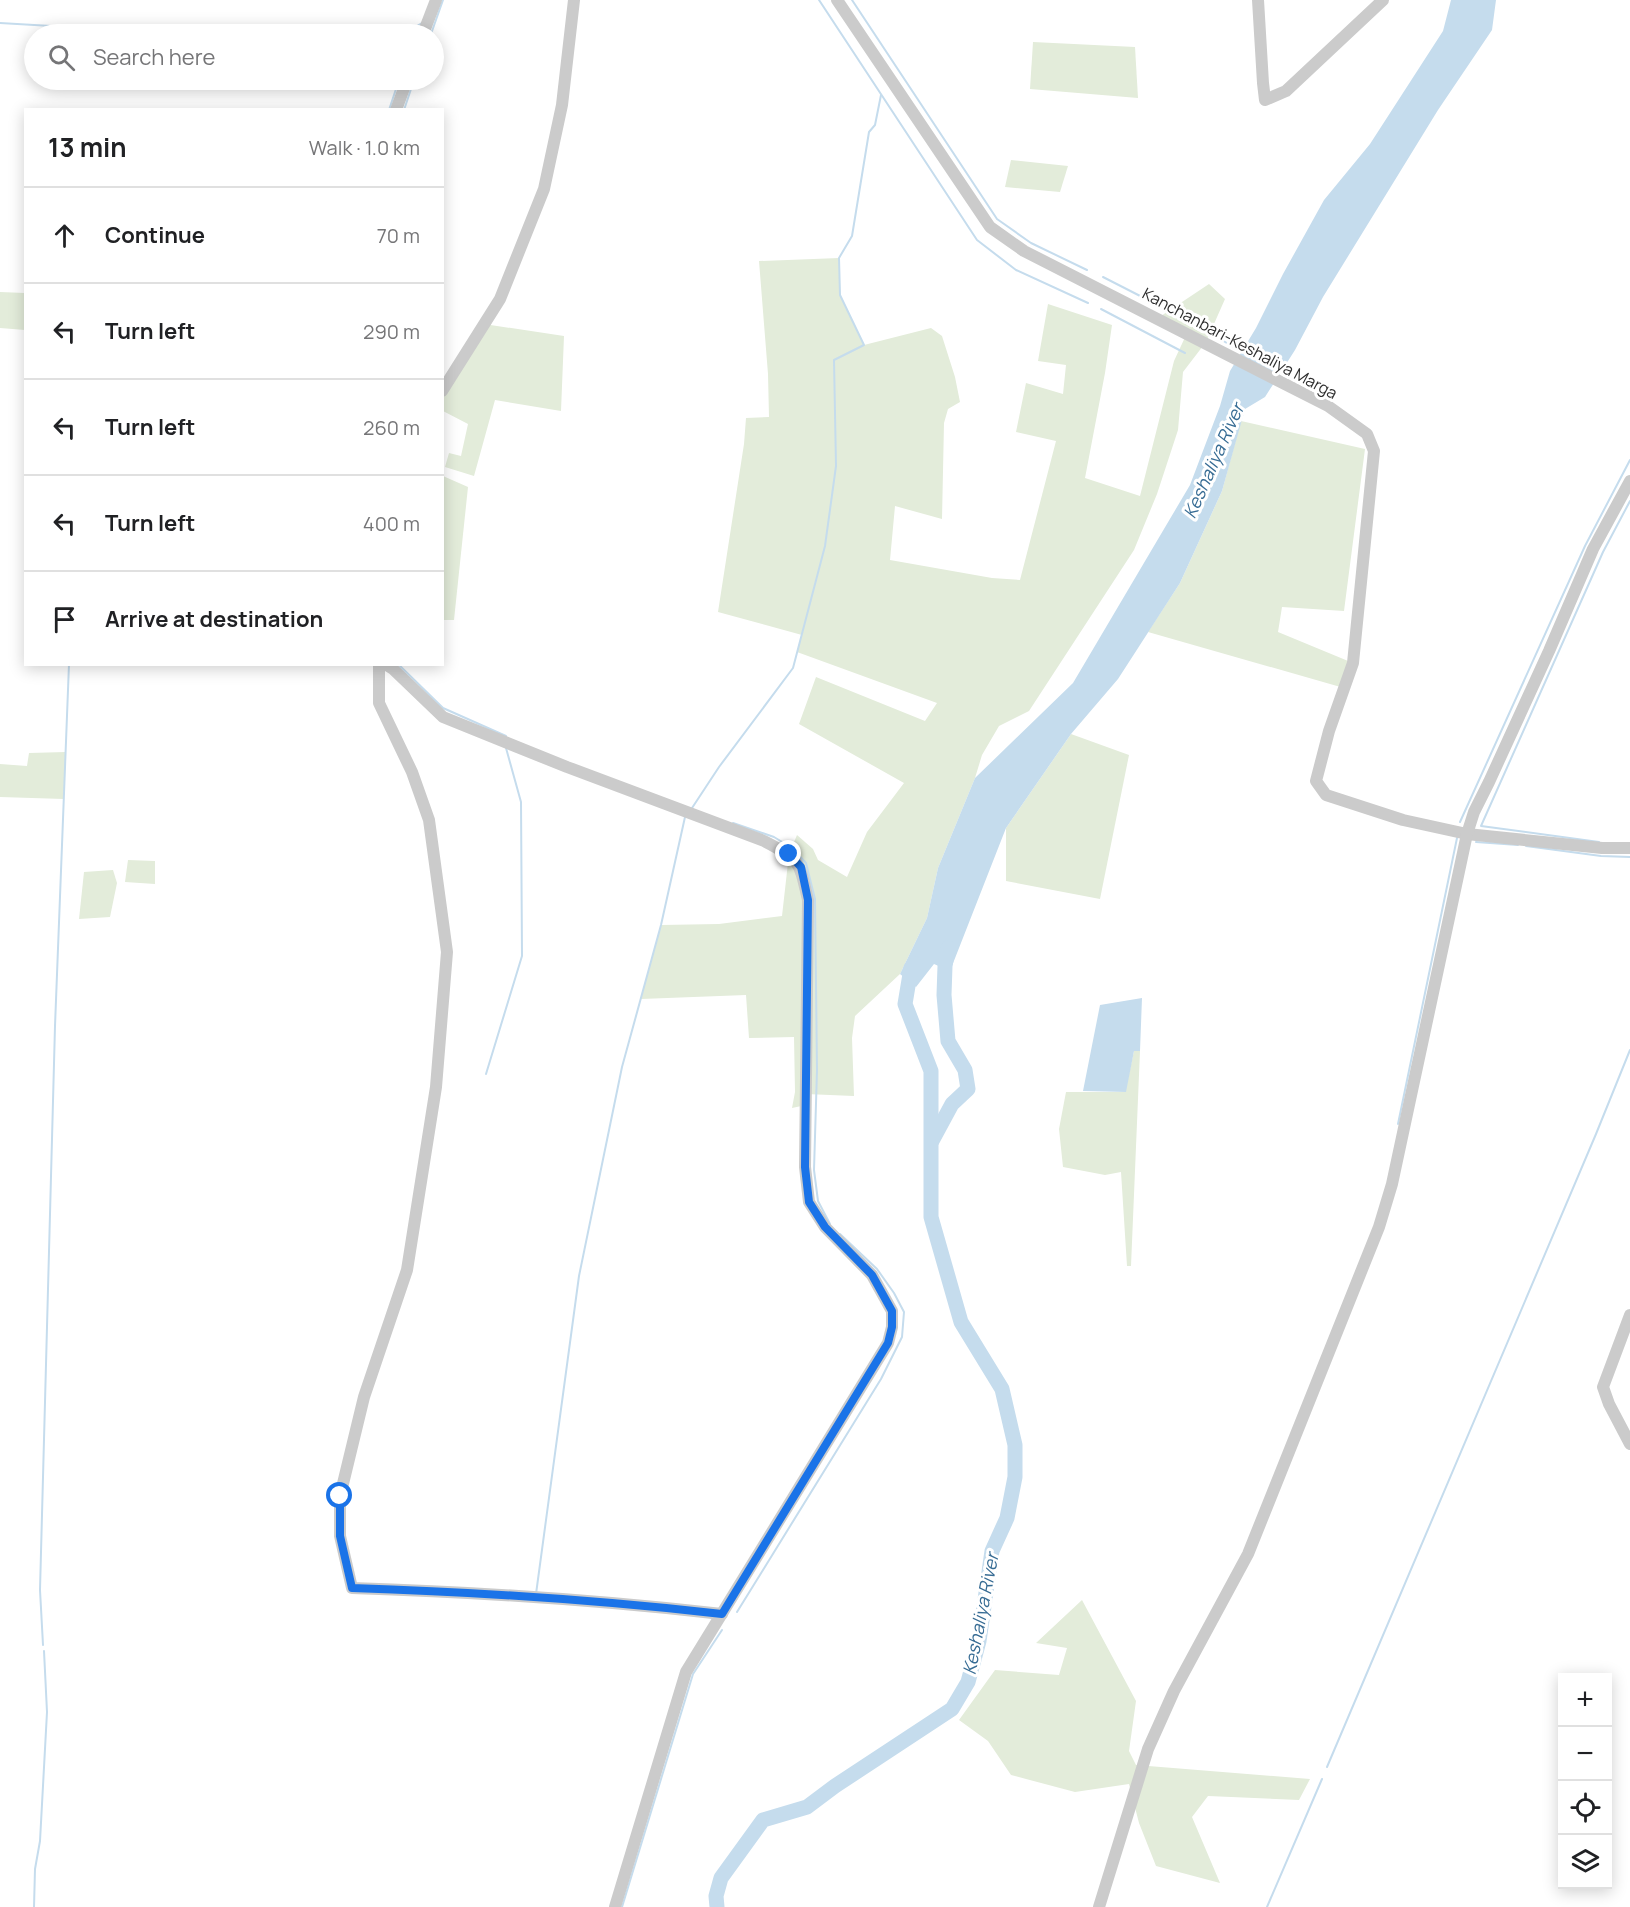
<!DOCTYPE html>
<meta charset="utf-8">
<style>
:root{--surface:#fff;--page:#f6f6f6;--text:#202124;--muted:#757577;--line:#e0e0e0}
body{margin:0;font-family:Manrope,sans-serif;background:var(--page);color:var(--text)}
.controls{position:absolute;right:18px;bottom:18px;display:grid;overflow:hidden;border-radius:0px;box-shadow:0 3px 15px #0003}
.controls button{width:54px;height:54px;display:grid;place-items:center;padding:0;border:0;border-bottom:2px solid var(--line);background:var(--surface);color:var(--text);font:30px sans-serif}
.stop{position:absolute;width:18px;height:18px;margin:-14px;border:4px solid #1a73e8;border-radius:50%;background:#fff}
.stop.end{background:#1a73e8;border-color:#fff;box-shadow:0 2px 6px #0008}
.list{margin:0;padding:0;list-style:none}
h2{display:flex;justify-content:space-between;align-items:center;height:78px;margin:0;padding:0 24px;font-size:26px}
h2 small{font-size:20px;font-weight:400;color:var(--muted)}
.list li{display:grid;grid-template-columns:39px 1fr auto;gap:18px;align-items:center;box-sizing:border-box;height:96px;padding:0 24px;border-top:2px solid var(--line)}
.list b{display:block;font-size:22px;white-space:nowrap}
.list em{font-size:20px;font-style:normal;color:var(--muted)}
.icon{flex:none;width:33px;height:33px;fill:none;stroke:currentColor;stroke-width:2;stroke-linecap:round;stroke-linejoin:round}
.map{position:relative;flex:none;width:1630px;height:1907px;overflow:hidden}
.search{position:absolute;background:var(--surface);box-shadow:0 3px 15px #0003;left:24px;top:24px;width:420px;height:66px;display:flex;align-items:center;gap:15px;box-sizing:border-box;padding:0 21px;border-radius:33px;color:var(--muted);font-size:22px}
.panel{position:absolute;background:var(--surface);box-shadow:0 3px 15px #0003;left:24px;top:108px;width:420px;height:558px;border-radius:0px}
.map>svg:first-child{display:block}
</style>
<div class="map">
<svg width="1630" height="1907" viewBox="0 0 1630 1907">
<rect width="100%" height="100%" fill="#fff"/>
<g fill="#e3ecda">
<polygon points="1033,42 1135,47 1138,98 1030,89"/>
<polygon points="1011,160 1068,166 1060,192 1005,187"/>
<polygon points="839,258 840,295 864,345 931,328 942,336 955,377 960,402 948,409 944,423 942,519 895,506 890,560 992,578 1020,580 1056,441 1016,432 1026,383 1063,394 1066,365 1038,361 1048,304 1112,325 1105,373 1085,478 1140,496 1174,361 1187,333 1158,318 1209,284 1225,299 1206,342 1183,372 1178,430 1157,494 1134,550 1029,711 999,726 982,755 975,778 938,868 927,918 900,974 855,1016 852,1038 854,1096 806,1094 806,1105 792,1108 795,1092 794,1037 749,1038 746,995 641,999 661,925 719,924 782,916 789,854 797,835 813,849 818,860 847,877 867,832 904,783 799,724 816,677 925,721 937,703 797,652 802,635 718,612 744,444 746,418 769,417 768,374 759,261"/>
<polygon points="0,292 25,293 25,330 0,328"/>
<polygon points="484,324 564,336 561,411 495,400 474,476 445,467 449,453 461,456 468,424 443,411 442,391"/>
<polygon points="1241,421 1365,449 1344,611 1282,607 1278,632 1353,663 1344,688 1148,632 1180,583 1222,491"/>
<polygon points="443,476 468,487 454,620 443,620"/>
<polygon points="1071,734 1129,755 1100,899 1006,881 1006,828"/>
<polygon points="66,752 64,799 0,797 0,764 27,766 29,753"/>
<polygon points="128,860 155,861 155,884 125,882"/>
<polygon points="113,870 117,883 110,917 79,919 84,872"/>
<polygon points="1134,1051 1140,1051 1131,1266 1127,1266 1121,1172 1105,1175 1063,1167 1059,1129 1066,1092 1125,1092"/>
<polygon points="1082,1600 1136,1701 1129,1751 1136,1765 1310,1779 1299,1800 1208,1796 1192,1817 1220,1883 1156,1866 1139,1823 1129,1784 1075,1792 1011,1775 988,1741 959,1720 995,1670 1059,1675 1067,1648 1036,1643"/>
</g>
<g fill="#c5dced">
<polygon points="1451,0 1496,0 1492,30 1438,110 1323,297 1295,350 1265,397 1245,409 1222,491 1180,583 1118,679 1071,734 1006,828 950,971 934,964 916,987 900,974 927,918 938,868 975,778 1073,683 1190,485 1220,406 1230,371 1256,328 1283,274 1324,200 1370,144 1443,31"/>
<polygon points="1142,998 1140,1051 1134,1051 1126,1092 1083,1091 1100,1005"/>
</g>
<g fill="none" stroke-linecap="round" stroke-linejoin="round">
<g stroke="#c5dced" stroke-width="2">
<polyline points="819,0 977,240 1016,270 1088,303"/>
<polyline points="852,0 997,219 1031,243 1087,270"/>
<polyline points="0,23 171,33 335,25 415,27 422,23"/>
<polyline points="415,27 415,34"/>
<polyline points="431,34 443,0"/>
<polyline points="389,110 399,80"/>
<polyline points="404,110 414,80"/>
<polyline points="1103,277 1193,323 1242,352"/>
<polyline points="1101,309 1185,353"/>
<polyline points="398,664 443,708 506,736"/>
<polyline points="692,808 719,767 793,668 825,546 836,466 834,360 864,345 840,295 839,258 852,236 869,132 875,125 881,95"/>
<polyline points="1460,822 1585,546 1630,460"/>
<polyline points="733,823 774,837 792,848 806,863 815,899 817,1070 814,1170 818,1201 830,1224"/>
<polyline points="1476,842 1518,845"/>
<polyline points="1599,842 1481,826 1603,552 1630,501"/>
<polyline points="1526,846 1601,856 1630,857"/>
<polyline points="486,1074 522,956 521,802 506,748"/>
<polyline points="1398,1124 1457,838"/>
<polyline points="536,1594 579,1276 622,1067 661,925 685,817"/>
<polyline points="737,1612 881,1379 902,1337 904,1312 894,1293 877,1269 840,1234"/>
<polyline points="43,1645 40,1590 55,1026 69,664"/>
<polyline points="1327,1767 1596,1134 1630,1050"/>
<polyline points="34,1907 35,1869 40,1841 47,1712 44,1651"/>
<polyline points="622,1907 693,1674 722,1630"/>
<polyline points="1267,1907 1322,1779"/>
</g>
<g stroke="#c5dced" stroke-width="15">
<polyline points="932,1141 952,1104 968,1089 965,1070 948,1041 944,995 945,966 948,948"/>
<polyline points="717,1907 716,1896 721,1878 763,1820 807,1807 835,1786 952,1709 968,1682 979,1641 992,1551 1007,1518 1015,1477 1015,1445 1002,1389 961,1322 931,1217 931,1071 905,1004 911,968 915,964"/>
</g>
<g stroke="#cbcbcb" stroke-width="12">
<polyline points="837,0 990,227 1024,251 1328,406 1367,434 1374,451 1353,663 1329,731 1316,781 1326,795 1403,820 1467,834 1602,848 1630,848"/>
<polyline points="1258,0 1263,83 1265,100 1286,91 1383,0"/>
<polyline points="423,34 436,0"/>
<polyline points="396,110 407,80"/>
<polyline points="442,391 500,299 544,189 562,105 574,0"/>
<path d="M379,664v39l33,69 17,48 18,132 -11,135 -29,183 -43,127 -24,99v40l12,52c124,4 247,12 370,26"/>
<path d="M385,664l8,5 50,48 124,50 197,74c37,19 35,20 44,59l-3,267 4,35 16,25 47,48 20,36v16l-4,16 -202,329 -71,235"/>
<polyline points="1630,1315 1603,1387 1609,1404 1630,1444"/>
<polyline points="1099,1907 1148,1749 1174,1691 1248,1554 1379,1227 1392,1184 1467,834 1474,812 1489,782 1549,651 1593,549 1630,481"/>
</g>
</g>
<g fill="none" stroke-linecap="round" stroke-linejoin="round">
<path stroke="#1a73e8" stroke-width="8" d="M340,1496v40l12,52c124,4 247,12 370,26l166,-271 4,-16v-16l-20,-36 -47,-48 -16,-25 -4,-35 3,-267 -7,-33 -12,-13"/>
</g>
<g text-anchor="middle" stroke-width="6" stroke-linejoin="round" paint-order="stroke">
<g font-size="16" fill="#2e2e2e" stroke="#fff">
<text transform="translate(1240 343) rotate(28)" y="6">Kanchanbari-Keshaliya Marga</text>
</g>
<g font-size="18" font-style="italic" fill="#376c94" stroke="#fff">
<text transform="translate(1214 461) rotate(-66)" y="6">Keshaliya River</text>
<text transform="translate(981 1614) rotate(-79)" y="6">Keshaliya River</text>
</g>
</g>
</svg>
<div class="controls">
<button>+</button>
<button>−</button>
<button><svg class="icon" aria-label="locate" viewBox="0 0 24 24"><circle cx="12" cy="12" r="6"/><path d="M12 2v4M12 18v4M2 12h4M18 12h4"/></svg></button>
<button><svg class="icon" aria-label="layers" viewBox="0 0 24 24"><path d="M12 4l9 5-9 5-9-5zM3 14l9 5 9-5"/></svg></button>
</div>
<div class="stop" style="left:340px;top:1496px"></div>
<div class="stop end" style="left:789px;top:854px"></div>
<div class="search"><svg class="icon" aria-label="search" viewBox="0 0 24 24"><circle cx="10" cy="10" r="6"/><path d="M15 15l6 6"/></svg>Search here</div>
<section class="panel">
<h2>13 min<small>Walk · 1.0 km</small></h2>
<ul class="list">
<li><svg class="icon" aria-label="ahead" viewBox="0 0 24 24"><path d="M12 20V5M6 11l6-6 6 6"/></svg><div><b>Continue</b></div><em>70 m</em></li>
<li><svg class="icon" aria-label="left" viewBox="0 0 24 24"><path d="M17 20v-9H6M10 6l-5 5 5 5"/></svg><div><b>Turn left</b></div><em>290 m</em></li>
<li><svg class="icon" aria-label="left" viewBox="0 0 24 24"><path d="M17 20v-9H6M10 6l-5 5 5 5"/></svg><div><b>Turn left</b></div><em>260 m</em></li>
<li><svg class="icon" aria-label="left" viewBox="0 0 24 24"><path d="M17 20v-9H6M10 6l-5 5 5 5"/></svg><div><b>Turn left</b></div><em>400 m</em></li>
<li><svg class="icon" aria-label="arrive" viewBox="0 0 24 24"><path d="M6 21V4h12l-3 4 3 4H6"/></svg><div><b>Arrive at destination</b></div></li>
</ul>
</section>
</div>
